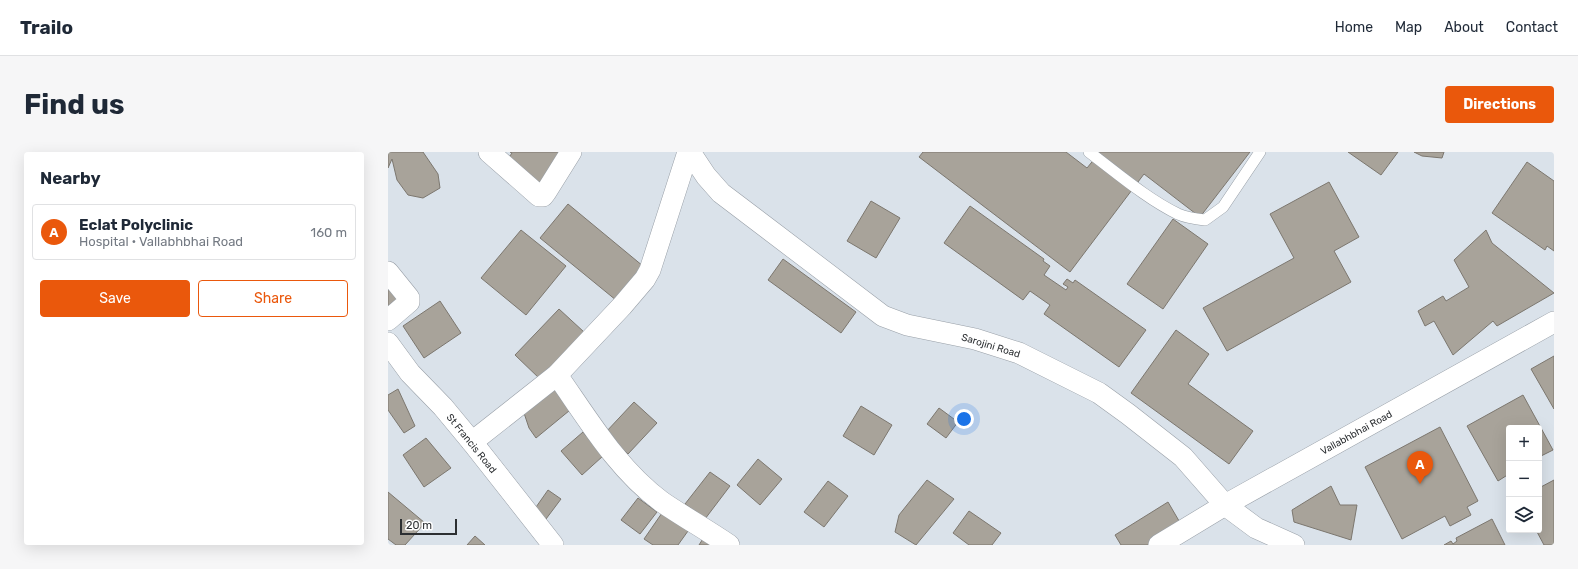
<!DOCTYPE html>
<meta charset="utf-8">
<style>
:root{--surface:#fff;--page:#f6f6f7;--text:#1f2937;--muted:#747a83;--line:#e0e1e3;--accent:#ea580c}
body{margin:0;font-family:Rubik,sans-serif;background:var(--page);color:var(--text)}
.controls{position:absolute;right:12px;bottom:12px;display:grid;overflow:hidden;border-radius:4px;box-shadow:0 4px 16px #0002}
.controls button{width:36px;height:36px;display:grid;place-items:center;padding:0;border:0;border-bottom:1px solid var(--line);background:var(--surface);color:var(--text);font:20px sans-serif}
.scale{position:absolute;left:12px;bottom:10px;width:57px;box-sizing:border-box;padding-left:4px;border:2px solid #2c2f32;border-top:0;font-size:11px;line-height:14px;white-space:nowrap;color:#2c2f32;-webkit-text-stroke:3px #fff;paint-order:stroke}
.you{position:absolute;left:576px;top:267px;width:14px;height:14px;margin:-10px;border:3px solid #fff;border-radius:50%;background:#1a73e8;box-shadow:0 0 0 6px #1a73e833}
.badge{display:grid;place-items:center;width:26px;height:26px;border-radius:50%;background:var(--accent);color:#fff;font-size:13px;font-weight:700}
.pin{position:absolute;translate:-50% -33px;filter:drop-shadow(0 1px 2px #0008)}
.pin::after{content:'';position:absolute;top:21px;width:14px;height:12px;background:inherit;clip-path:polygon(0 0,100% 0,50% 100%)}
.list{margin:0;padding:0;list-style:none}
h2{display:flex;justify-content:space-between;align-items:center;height:52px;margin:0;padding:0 16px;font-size:17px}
h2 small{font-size:13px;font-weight:400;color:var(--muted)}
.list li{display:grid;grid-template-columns:26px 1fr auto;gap:12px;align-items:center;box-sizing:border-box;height:56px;margin:0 8px 8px;padding:0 8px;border:1px solid var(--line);border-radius:4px}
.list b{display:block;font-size:15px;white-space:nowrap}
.list p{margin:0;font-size:13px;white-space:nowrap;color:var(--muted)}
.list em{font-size:13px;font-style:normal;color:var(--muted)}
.actions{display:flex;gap:8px;padding:12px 16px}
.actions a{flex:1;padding:9px 0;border:1px solid var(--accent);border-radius:4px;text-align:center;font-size:14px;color:var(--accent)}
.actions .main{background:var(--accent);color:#fff}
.icon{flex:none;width:22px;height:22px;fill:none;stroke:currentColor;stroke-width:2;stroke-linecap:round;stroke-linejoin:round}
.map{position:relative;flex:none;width:1166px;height:393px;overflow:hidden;border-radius:4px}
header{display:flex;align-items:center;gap:24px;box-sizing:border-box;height:56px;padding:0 20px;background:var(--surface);border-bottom:1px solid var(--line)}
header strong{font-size:19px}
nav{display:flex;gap:22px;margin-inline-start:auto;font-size:14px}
.intro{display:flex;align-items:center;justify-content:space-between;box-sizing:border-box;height:96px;padding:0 24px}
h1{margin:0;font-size:28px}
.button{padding:10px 18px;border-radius:4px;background:var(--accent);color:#fff;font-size:14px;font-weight:700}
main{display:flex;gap:24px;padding:0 24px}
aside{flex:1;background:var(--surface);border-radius:4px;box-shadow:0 4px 16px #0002}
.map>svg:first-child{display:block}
</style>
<header>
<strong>Trailo</strong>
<nav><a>Home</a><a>Map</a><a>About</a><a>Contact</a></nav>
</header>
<div class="intro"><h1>Find us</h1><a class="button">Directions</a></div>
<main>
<aside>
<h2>Nearby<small></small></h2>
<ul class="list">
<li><span class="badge">A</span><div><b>Eclat Polyclinic</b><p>Hospital · Vallabhbhai Road</p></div><em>160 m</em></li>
</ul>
<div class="actions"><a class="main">Save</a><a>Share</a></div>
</aside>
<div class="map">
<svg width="1166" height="393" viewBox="0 0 1166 393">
<rect width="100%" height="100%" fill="#dae2ea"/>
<g fill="#a8a39a" stroke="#7c776f">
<polygon points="0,0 35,0 50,22 52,36 35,46 20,43 9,28 4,7 0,16"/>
<polygon points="122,0 179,0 157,36 117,11 124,1"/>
<polygon points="535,0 678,0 699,16 712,0 862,0 812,65 756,22 682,120 531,5"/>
<polygon points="960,0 1010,0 993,23"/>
<polygon points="1026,0 1056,0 1054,6 1034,4"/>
<polygon points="1139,10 1166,29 1166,99 1159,94 1157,98 1104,61"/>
<polygon points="941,30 971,85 946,99 963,130 839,199 815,156 906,106 882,62"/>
<polygon points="483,49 512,66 488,106 459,89"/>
<polygon points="180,52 261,119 234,153 152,86"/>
<polygon points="582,54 656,107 655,109 662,114 656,123 678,138 680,135 675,132 679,127 685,131 687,128 758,178 731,215 656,162 662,153 642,139 635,148 556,91"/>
<polygon points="785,67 820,92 775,157 739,132"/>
<polygon points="133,78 178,114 138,163 93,126"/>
<polygon points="1098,78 1104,91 1166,141 1109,174 1105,169 1065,203 1046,169 1037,174 1030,159 1055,144 1058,149 1081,135 1066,108"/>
<polygon points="395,107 468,160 453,181 380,128"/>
<polygon points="0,132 15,151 0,163"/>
<polygon points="52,149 73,181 36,206 15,174"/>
<polygon points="171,157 196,180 152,227 127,203"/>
<polygon points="788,178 821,202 800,232 865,279 841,312 743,241"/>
<polygon points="1166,204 1166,257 1143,217"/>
<polygon points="168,231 187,254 148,286 141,276 135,258"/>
<polygon points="10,237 27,274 16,281 0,258 0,243"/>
<polygon points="1135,243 1165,298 1151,305 1151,276 1121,276 1121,322 1110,329 1079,274"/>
<polygon points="246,250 269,271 240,302 217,281"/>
<polygon points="473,254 504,273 486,303 455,284"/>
<polygon points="551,256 570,270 558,286 539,272"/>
<polygon points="1052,275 1090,349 1079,355 1083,363 1062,374 1057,364 1014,387 977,315"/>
<polygon points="195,280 215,304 194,323 173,299"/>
<polygon points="38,286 63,316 36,335 15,303"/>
<polygon points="370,307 394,327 372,353 349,333"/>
<polygon points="322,320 342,334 317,367 297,352"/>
<polygon points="539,328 566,347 528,393 507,380 511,363"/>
<polygon points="1166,328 1166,393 1156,393 1148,378 1151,378 1151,336"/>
<polygon points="440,329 460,344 436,375 416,360"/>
<polygon points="943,334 952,353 969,353 963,388 906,370 904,358"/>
<polygon points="160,338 173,347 158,367 146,358"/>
<polygon points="0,340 37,371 17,393 8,393 0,387"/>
<polygon points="250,346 269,360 252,382 233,368"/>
<polygon points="780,350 794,374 763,393 733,393 727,383"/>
<polygon points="581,359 613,381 604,393 581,393 565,381"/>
<polygon points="274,361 300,379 290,393 265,393 256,387"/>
<polygon points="1104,367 1117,393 1056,393 1063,389 1065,392 1069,389 1068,386"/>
<polygon points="87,384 97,393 79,393"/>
<polygon points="316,385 328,393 311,393"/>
</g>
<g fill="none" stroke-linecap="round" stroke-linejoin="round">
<g stroke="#989fa7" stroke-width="12">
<path id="lane" d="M701,0c28,21 58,47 89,62 9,4 18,5 27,6l18,-13 37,-55"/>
</g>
<g stroke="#989fa7" stroke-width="22">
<g id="street">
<polyline points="101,0 151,44 155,44 158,40 183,0"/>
<polyline points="302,0 318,24 333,41 495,164 519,173 587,187 631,201 711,241 740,262 795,305 837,353 868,376 906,393"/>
<polyline points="0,120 21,146 21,150 0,168"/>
<polyline points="0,191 22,221 55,255 84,290 165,393"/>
<path d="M169,223c31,44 60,94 105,127 22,15 45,28 67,43"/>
<polyline points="84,290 169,223 234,154 257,127 262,118 300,0"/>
<polyline points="771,393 837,353 1166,170"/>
</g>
</g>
<use href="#lane" stroke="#fff" stroke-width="11"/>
<use href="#street" stroke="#fff" stroke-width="21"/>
</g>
<g text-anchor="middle" stroke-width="3.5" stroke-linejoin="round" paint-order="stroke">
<g font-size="10" fill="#2c2f32" stroke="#fff">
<text transform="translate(603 193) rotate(17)" y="4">Sarojini Road</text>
<text transform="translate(968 280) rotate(-29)" y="4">Vallabhbhai Road</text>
<text transform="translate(84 291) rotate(51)" y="4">St Francis Road</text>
</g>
</g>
</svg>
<div class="controls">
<button>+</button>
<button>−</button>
<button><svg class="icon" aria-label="layers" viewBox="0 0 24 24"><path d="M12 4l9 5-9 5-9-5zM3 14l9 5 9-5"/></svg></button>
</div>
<div class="scale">20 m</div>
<div class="you"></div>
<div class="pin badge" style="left:1032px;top:332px">A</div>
</div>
</main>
